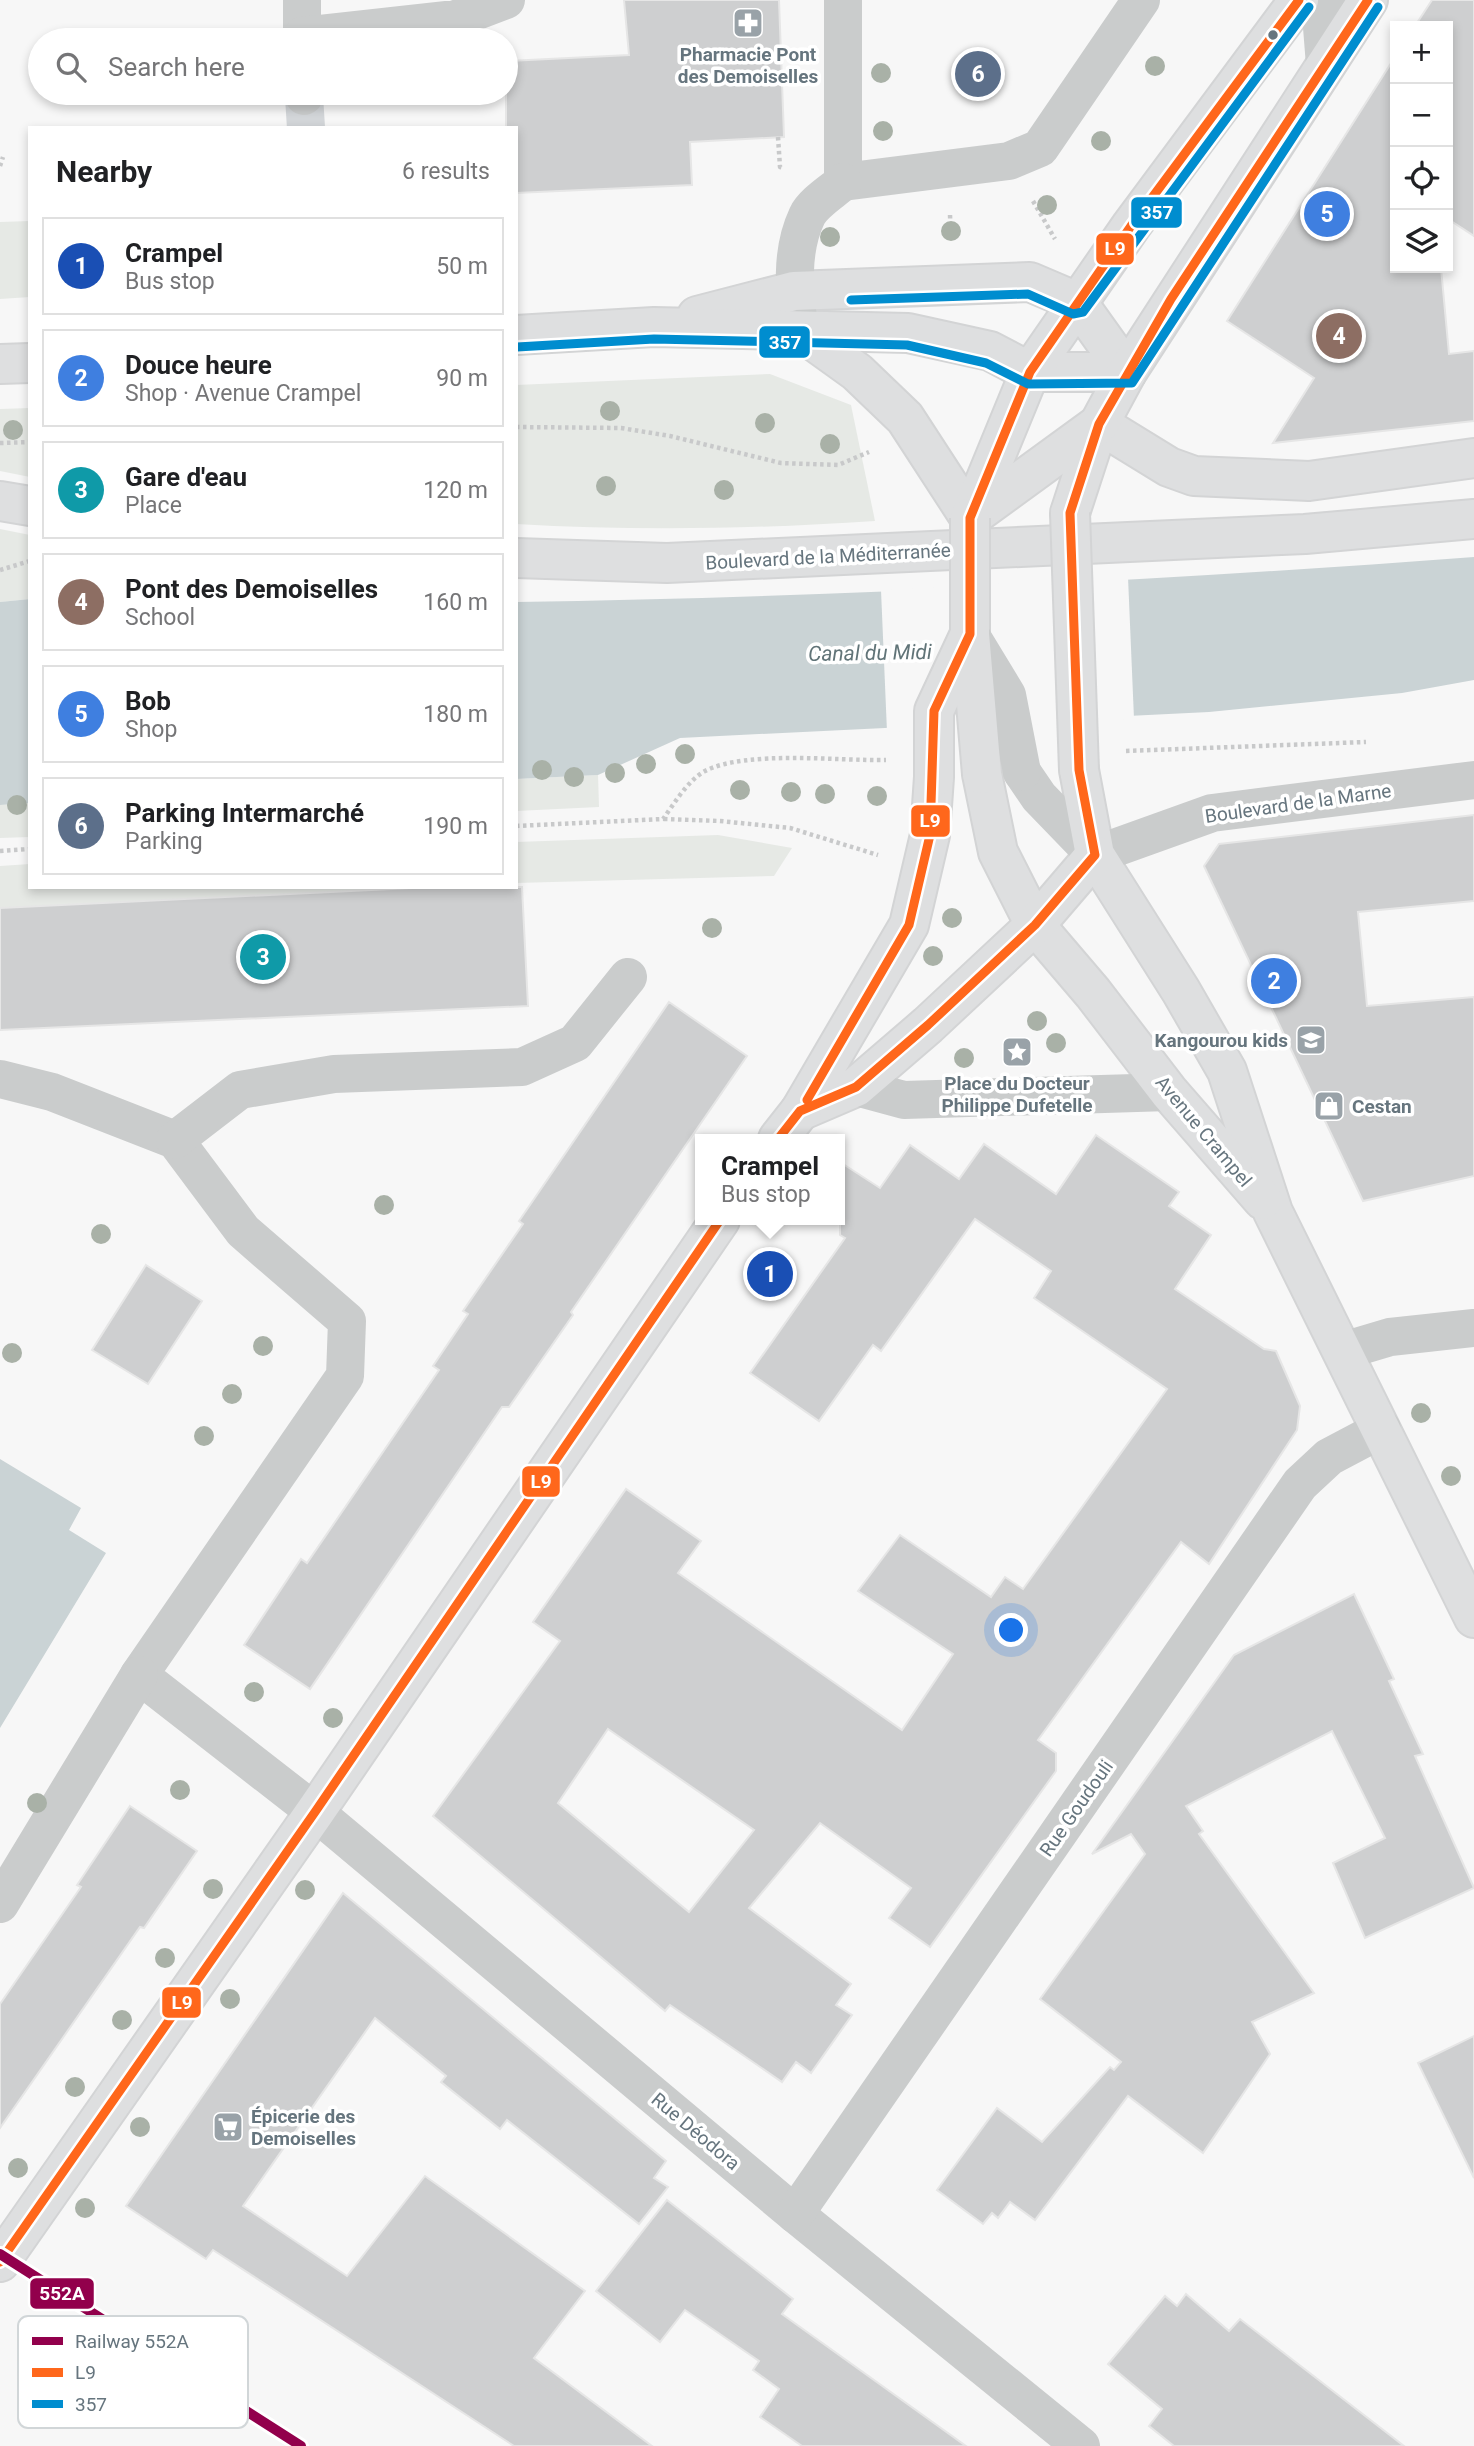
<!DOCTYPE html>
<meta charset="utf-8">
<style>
:root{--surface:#fff;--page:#f2f2f2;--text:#202124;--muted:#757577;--line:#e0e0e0;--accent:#565b5f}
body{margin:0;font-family:Roboto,sans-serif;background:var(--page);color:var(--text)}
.controls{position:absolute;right:21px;top:21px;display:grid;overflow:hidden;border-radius:0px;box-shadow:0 4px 10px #0003}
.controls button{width:63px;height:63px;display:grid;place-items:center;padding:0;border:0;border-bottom:2px solid var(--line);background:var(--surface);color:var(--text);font:35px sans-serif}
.you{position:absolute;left:1012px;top:1631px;width:24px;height:24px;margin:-18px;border:5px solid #fff;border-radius:50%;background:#1a73e8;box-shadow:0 0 0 10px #1a73e833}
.badge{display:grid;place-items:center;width:46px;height:46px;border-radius:50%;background:var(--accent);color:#fff;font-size:23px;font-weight:700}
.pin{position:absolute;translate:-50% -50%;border:4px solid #fff;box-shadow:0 2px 7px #0006}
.popup{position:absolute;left:695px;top:1134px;width:150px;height:91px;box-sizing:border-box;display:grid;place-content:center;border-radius:0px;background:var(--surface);filter:drop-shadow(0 2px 5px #0005);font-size:23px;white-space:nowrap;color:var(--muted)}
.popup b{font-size:26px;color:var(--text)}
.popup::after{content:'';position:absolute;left:50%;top:100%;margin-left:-14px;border:14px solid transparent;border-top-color:var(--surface)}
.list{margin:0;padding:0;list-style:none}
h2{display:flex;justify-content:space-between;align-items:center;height:91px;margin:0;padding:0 28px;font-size:30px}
h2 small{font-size:23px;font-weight:400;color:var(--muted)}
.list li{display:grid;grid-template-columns:46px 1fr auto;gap:21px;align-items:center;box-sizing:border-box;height:98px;margin:0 14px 14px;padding:0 14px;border:2px solid var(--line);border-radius:0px}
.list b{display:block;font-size:26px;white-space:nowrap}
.list p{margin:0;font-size:23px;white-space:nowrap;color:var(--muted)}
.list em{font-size:23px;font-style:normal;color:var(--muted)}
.icon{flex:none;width:38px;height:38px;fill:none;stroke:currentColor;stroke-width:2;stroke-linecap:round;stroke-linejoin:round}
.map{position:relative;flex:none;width:1474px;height:2446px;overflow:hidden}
.search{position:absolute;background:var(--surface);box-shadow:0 4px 10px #0003;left:28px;top:28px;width:490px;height:77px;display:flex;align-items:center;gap:18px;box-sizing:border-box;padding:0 24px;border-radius:38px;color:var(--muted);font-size:26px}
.panel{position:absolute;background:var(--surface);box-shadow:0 4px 10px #0003;left:28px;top:126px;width:490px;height:763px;border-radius:0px}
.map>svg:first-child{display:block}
</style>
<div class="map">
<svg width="1474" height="2446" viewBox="0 0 1474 2446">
<rect width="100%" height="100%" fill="#f7f7f7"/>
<g fill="#e6e9e5">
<polygon points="30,221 30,297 0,299 0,222"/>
<path d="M770,374l81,31 24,116c-119,8 -239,10 -359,3v-139z"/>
<polygon points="30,408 30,477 0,471 0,409"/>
<polygon points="0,529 30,535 30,599 0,602"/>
<polygon points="598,775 599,807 516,811 516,779"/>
<polygon points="30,803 30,837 0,838 0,805"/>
<polygon points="718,835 792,848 774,876 516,883 516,842"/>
<polygon points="30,864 30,887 433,887 0,908 0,866"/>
</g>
<g fill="#cad3d5">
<path d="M1474,557v123l-72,13 -193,19 -529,26 -82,37 -82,4v-177c320,-5 639,-21 958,-45z"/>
<polygon points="30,599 30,803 0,805 0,602"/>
<polygon points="0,1459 81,1508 69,1530 106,1553 0,1728"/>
</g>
<polygon fill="#f7f7f7" points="1128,577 1134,719 887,732 881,590"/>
<g fill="#cecfd0" stroke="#e6e6e6" stroke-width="2" fill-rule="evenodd">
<polygon points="624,0 779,0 784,137 690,142 692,185 516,193 516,128 506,128 506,61 629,55"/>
<polygon points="1432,0 1474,0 1474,236 1448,219 1448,26 1415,26"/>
<polygon points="1395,57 1395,268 1441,268 1449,354 1474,351 1474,421 1273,443 1314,378 1227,321"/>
<polygon points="1474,815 1474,901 1358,912 1367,1006 1474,997 1474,1176 1363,1201 1204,866 1219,844"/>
<polygon points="433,887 522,887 528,1006 0,1030 0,908"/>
<polygon points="669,1002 747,1056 571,1312 573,1315 509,1407 502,1407 310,1689 244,1645 301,1559 307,1563 439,1370 433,1366 468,1314 463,1311 523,1224 519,1221"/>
<path d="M1096,1135l83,57 -10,14 42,29 -36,54 89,60 12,2 24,55 -3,24 -88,134 -28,-22 -143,198 18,13v18l-126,176 -41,-29 22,-30 -91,-65 -71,85 102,76 -15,21 16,10 -41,58 -15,-11 -14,20 -112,-77 -5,6 -232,-195 127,-175 -27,-19 93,-133 75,52 -23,32 224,157 51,-76 -95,-63 42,-56 91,62 14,-20 18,12 144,-200 -133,-91 17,-27 -76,-52 -94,132 -8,-6 -54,76 -69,-48 95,-135 -5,-3v-73l40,26 30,-43 49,34 25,-35 72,50zM608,1729l146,101 -65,82 -131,-109z"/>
<polygon points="146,1265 202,1301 148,1384 92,1350"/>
<polygon points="1354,1594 1394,1679 1389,1681 1423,1754 1415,1756 1474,1888 1365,1938 1333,1863 1385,1838 1332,1731 1186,1806 1203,1831 1199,1834 1314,1993 1252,2022 1270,2054 1203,2153 1128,2096 1035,2220 1010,2202 998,2218 992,2213 983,2224 937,2190 997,2108 1042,2142 1110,2067 1114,2070 1121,2062 1040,1999 1145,1854 1131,1834 1092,1854 1234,1655"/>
<polygon points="130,1806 197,1851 144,1928 140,1927 0,2128 0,2004 81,1887 77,1885"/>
<polygon points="343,1893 666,2161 654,2178 668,2187 639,2224 507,2120 500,2129 441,2082 446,2076 375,2018 243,2206 347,2276 425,2176 585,2291 534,2358 652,2446 514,2446 213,2250 206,2259 126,2206"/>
<polygon points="1474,2036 1474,2178 1418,2063"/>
<polygon points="667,2200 793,2299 782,2314 966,2446 802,2446 760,2417 779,2389 753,2370 759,2361 685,2310 660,2342 596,2291"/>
<polygon points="1186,2294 1229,2331 1240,2319 1404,2446 1174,2446 1149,2426 1162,2409 1108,2364 1165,2296 1177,2306"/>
</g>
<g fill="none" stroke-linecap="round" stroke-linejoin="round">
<polyline stroke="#d3d6d9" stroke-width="38" stroke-dasharray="38 19" stroke-linecap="butt" points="304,96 306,128"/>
<g stroke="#d3d4d5" stroke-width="42">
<g id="major">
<polyline points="697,316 794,291 1030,282 1077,302 1127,372"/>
<polyline points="800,331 857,372 905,418 970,518"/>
<polyline points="516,335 654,327 908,333 990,351 1030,372 1127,372"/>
<polyline points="0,364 30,363"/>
<polyline points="1099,424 1169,467 1194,476 1309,481 1474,458"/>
<polyline points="0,501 30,506"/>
<polyline points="1070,513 1099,424 1127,372 1368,0"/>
<polyline points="970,518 1030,372 1131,226 1299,0"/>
<polyline points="970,518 1099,424"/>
<polyline points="516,558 667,563 1305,534 1474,519"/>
<polyline points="1079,770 1095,855 1181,991 1227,1071 1273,1212 1474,1618"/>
<polyline points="982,774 998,852 1035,925 1093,993 1169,1092 1263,1200"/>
<polyline points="800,1111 856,1087 928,1025 1035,925 1095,855"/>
<polyline points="778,1139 800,1111 909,925 930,835 934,777"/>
<polyline points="0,2262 315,1812 720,1220"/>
</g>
</g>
<g stroke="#c8c9ca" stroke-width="4.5" stroke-dasharray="3.5 3.5" stroke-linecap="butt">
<polyline points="778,137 780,167 784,168"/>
<polyline points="0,166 3,157"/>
<polyline points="1033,201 1055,239"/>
<polyline points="950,215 951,238"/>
<polyline points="516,427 621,428 670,436 781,463 838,465 869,452"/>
<polyline points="0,443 30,442"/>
<polyline points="0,570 30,561"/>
<polyline points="1126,751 1366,742"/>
<polyline points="664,819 720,821 790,828 878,855"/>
<path d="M516,826l147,-7c11,-15 25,-39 42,-48 41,-21 133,-10 181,-11"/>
<polyline points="0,851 30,849"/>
</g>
<g stroke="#cacccc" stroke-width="38">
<polyline points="302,0 302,40"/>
<polyline points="843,0 843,182 1009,161 1040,148 1141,0"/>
<polyline points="302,36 456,19 506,0"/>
<polyline points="1325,65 1322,27 1335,0"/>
<polyline points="303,93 304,96"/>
<path d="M800,331c-6,-37 -10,-79 7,-115 6,-13 26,-25 36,-34"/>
<polyline points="1022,772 1039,797 1095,855 1212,813 1474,780"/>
<polyline points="0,1079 52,1092 175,1140 243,1231 347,1321 345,1376 139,1675 315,1812 795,2214 1081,2446"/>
<polyline points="856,1087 904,1100 1169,1092"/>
<polyline points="175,1140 240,1090 334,1074 522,1067 575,1043 628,977"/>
<polyline points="1343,1351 1390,1337 1474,1328"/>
<polyline points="0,1904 139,1675"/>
<polyline points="795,2214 1300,1484 1329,1457 1382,1429"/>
</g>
<use href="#major" stroke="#dedfe0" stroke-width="38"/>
<g stroke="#d3d4d5" stroke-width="42" stroke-linecap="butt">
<g id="major-bridge">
<polyline points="1070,513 1079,770"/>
<polyline points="970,518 970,634 982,774"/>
<polyline points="934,777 934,711 969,636"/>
</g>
</g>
<polyline stroke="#cacccc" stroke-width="38" points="970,634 1007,695 1022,772"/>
<use href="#major-bridge" stroke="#dedfe0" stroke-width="38"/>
<g stroke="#fff" stroke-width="14">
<g id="bus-1">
<polyline points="807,1100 909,925 930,835 934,711 970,634 970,518 1030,372 1131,226 1299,0"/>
<polyline points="778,1139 800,1111 856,1087 928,1025 1035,925 1095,855 1079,770 1070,513 1099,424 1171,299 1368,0"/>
<polyline points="0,2262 315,1812 720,1220"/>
</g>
</g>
<g stroke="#fff" stroke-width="14">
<g id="bus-2">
<polyline points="851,300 1028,294 1073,314 1083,312 1309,7"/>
<polyline points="517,347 654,339 907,345 986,363 1028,384 1132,383 1378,7"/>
</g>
</g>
<use href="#bus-1" stroke="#ff671b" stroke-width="9"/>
<use href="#bus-2" stroke="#008dcf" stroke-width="9"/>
<g stroke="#fff" stroke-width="16">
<polyline id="rail-1" points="0,2254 301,2446"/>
</g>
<use href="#rail-1" stroke="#92004c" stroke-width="10"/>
</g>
<g fill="#a9b1a7">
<circle cx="1155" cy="66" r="10"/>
<circle cx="881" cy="73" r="10"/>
<circle cx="883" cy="131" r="10"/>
<circle cx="1101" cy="141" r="10"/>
<circle cx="1047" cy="205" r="10"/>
<circle cx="951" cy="231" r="10"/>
<circle cx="830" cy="237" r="10"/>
<circle cx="610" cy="411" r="10"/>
<circle cx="765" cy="423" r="10"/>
<circle cx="13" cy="430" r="10"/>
<circle cx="830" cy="444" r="10"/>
<circle cx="606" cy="486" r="10"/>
<circle cx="724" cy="490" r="10"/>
<circle cx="685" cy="754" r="10"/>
<circle cx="646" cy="764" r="10"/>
<circle cx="542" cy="770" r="10"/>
<circle cx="615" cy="773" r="10"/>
<circle cx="574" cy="777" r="10"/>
<circle cx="740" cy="790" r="10"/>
<circle cx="791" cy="792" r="10"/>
<circle cx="825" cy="794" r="10"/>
<circle cx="877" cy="796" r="10"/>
<circle cx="17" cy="805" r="10"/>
<circle cx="952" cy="918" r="10"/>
<circle cx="712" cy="928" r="10"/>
<circle cx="933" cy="956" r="10"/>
<circle cx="1037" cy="1021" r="10"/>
<circle cx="1056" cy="1043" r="10"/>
<circle cx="964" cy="1058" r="10"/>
<circle cx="384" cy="1205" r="10"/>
<circle cx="101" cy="1234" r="10"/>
<circle cx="263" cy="1346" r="10"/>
<circle cx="12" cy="1353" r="10"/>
<circle cx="232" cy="1394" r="10"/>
<circle cx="1421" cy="1413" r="10"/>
<circle cx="204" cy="1436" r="10"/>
<circle cx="1451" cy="1476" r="10"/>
<circle cx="254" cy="1692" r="10"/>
<circle cx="333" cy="1718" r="10"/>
<circle cx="180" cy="1790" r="10"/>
<circle cx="37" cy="1803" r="10"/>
<circle cx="213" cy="1889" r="10"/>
<circle cx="305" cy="1890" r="10"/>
<circle cx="165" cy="1958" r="10"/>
<circle cx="230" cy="1999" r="10"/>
<circle cx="122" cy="2020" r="10"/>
<circle cx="75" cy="2087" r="10"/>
<circle cx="140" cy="2127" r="10"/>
<circle cx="18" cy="2168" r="10"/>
<circle cx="85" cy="2208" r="10"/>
</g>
<defs>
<g id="pharmacy-square" transform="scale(1.575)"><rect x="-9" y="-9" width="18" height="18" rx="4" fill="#99a2a8" stroke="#fff"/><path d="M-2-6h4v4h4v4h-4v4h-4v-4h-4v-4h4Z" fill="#fff"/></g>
<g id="school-square" transform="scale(1.575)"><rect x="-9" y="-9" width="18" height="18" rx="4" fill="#99a2a8" stroke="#fff"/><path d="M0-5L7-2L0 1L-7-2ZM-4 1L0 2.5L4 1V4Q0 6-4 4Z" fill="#fff"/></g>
<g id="sight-square" transform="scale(1.575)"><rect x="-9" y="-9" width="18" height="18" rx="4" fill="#99a2a8" stroke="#fff"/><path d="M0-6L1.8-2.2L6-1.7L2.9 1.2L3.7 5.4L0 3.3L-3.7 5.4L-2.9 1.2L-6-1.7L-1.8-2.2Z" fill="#fff"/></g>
<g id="shop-square" transform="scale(1.575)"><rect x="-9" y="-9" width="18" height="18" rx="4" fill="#99a2a8" stroke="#fff"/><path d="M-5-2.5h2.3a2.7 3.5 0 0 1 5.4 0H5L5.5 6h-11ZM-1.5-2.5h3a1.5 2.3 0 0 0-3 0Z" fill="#fff"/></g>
<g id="supermarket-square" transform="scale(1.575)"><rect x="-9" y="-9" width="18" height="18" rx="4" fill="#99a2a8" stroke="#fff"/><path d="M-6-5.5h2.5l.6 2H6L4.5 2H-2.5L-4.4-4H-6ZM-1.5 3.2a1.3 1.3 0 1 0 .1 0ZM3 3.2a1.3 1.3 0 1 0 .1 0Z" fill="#fff"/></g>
</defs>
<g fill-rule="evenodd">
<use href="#pharmacy-square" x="748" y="23"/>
<use href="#school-square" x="1311" y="1040"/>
<use href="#sight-square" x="1017" y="1052"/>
<use href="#shop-square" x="1329" y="1106"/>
<use href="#supermarket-square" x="228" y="2127"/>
</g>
<circle fill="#66757e" stroke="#fff" stroke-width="2.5" cx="1273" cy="35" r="6"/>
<g text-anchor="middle" stroke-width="7" stroke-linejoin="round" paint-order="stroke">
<g font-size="19" font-weight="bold" fill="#66757e" stroke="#fff">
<text x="748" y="61">Pharmacie Pont<tspan x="748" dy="22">des Demoiselles</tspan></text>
<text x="1288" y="1047" text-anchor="end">Kangourou kids</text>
<text x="1017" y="1090">Place du Docteur<tspan x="1017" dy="22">Philippe Dufetelle</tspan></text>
<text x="1352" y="1113" text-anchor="start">Cestan</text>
<text x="251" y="2123" text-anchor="start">Épicerie des<tspan x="251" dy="22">Demoiselles</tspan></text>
</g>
<g font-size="19" fill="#66757e" stroke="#fff">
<text transform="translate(828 556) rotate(-3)" y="7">Boulevard de la Méditerranée</text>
<text transform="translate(1298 803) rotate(-8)" y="7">Boulevard de la Marne</text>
<text transform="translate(1204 1131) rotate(50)" y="7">Avenue Crampel</text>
<text transform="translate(1076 1808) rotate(-55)" y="7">Rue Goudouli</text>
<text transform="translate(696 2131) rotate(40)" y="7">Rue Déodora</text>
</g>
<g font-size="21" font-style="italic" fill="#617478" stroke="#fff">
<text transform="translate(870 653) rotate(-1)" y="7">Canal du Midi</text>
</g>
</g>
<rect x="18" y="2316" width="230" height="112" rx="10" fill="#fff" stroke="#d1d6d8" stroke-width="2"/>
<rect x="32" y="2337" width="31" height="8" fill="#92004c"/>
<rect x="32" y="2368" width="31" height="9" fill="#ff671b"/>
<rect x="32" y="2400" width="31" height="8" fill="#008dcf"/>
<g font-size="19" fill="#66757e">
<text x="75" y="2348">Railway 552A</text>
<text x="75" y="2379">L9</text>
<text x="75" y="2411">357</text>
</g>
<g stroke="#fff" stroke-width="2.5">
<rect x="1130" y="196" width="53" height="33" rx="7" fill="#008dcf"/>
<rect x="1095" y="232" width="40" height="34" rx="7" fill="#ff671b"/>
<rect x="758" y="325" width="53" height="34" rx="7" fill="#008dcf"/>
<rect x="910" y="804" width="41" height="34" rx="7" fill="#ff671b"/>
<rect x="521" y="1465" width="40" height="33" rx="7" fill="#ff671b"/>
<rect x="161" y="1986" width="41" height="33" rx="7" fill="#ff671b"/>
<rect x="29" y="2277" width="66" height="33" rx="7" fill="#92004c"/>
</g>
<g font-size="19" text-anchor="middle" font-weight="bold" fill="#fff">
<text x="1157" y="219">357</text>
<text x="1115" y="255">L9</text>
<text x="785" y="349">357</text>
<text x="930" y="827">L9</text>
<text x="541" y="1488">L9</text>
<text x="182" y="2009">L9</text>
<text x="62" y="2300">552A</text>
</g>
</svg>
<div class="controls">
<button>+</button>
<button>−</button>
<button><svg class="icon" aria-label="locate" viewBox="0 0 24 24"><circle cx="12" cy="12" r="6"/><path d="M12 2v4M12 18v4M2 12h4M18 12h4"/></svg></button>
<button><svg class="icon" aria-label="layers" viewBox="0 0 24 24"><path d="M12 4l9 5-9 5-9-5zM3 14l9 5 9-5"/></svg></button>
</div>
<div class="you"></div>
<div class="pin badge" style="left:770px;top:1274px;background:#1a4fb4">1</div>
<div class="popup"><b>Crampel</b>Bus stop</div>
<div class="pin badge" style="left:1274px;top:981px;background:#3f7fe0">2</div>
<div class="pin badge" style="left:263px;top:957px;background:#0f9aa8">3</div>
<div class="pin badge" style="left:1339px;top:336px;background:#8d6e63">4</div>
<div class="pin badge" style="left:1327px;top:214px;background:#3f7fe0">5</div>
<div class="pin badge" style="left:978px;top:74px;background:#5c6f8a">6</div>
<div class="search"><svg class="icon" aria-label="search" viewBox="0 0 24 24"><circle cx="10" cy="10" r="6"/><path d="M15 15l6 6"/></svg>Search here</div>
<section class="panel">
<h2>Nearby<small>6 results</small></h2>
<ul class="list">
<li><span class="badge" style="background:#1a4fb4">1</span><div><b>Crampel</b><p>Bus stop</p></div><em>50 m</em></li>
<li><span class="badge" style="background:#3f7fe0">2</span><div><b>Douce heure</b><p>Shop · Avenue Crampel</p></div><em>90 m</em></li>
<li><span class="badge" style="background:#0f9aa8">3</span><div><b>Gare d'eau</b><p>Place</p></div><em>120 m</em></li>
<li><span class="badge" style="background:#8d6e63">4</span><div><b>Pont des Demoiselles</b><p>School</p></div><em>160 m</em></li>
<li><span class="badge" style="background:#3f7fe0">5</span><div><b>Bob</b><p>Shop</p></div><em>180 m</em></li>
<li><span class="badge" style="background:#5c6f8a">6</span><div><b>Parking Intermarché</b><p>Parking</p></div><em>190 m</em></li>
</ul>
</section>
</div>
